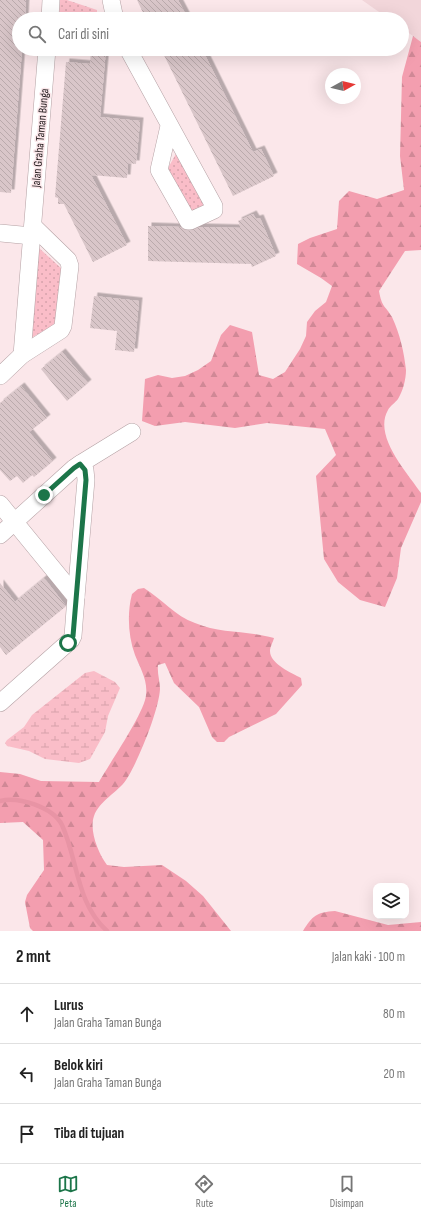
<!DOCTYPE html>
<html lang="id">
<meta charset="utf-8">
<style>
:root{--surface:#fff;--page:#f2f2f2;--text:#222;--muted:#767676;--line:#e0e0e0;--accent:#1c7549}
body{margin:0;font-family:"Sofia Sans Condensed",sans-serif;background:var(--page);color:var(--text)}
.controls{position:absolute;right:12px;bottom:12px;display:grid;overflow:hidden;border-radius:8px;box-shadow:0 4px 16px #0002}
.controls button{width:36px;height:36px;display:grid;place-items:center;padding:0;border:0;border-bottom:1px solid var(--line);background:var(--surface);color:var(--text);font:20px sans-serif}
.compass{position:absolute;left:325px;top:68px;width:36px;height:36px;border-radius:50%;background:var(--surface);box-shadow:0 4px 16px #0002;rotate:82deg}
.stop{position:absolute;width:12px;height:12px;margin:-9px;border:3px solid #1c7549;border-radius:50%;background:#fff}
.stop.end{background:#1c7549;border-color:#fff;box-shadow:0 1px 4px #0008}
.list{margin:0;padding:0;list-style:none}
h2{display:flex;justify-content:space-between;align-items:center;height:52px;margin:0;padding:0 16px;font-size:17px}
h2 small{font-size:13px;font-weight:400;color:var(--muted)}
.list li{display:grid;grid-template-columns:26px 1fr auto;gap:12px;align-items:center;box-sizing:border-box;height:60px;padding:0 16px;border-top:1px solid var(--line)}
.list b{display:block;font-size:15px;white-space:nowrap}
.list p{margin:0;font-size:13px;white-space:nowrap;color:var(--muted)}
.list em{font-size:13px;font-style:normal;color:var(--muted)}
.icon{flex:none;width:22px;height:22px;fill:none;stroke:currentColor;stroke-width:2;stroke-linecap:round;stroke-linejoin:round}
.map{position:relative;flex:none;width:421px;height:931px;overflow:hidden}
.search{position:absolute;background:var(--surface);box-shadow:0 4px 16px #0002;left:12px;right:12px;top:12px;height:44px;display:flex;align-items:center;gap:10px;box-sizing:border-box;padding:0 14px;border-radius:22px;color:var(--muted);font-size:15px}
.sheet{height:232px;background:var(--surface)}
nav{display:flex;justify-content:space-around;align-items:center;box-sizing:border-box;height:56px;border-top:1px solid var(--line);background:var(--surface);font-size:11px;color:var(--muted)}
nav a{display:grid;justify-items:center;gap:2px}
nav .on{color:var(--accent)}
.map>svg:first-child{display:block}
</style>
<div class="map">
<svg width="421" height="931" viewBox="0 0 421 931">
<defs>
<pattern id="grass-dots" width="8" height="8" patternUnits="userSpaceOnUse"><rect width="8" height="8" fill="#fabdc8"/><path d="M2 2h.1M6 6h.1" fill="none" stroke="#d6a2ab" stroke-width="1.8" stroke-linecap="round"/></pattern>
<pattern id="forest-firs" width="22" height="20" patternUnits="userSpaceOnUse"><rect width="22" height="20" fill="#f39eaf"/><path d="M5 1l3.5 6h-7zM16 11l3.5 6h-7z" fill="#d08896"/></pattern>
<pattern id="wetland-marsh" width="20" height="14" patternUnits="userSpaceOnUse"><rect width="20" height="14" fill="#fabdc8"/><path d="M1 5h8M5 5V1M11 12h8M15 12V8" fill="none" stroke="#d6a2ab"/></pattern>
<pattern id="building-back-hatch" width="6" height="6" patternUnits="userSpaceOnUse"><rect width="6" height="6" fill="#d9c6c9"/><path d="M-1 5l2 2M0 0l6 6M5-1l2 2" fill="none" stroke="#baaaac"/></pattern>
<filter id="shadow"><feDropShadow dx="3.5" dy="-3.5" stdDeviation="0" flood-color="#0004"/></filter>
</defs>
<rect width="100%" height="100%" fill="#fbe7ea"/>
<polygon fill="#f2d6da" points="362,0 421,0 421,42 402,28 402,19 389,19"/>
<g fill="url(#grass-dots)">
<polygon points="60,0 67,0 97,10 97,19 59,19"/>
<polygon points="177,152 207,207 192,214 168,168"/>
<polygon points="39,248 62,269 56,324 31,338"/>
</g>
<g fill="url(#forest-firs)">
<path d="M413,36l8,6v208l-16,1 -26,40c3,17 6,14 13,26 8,17 12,35 14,53 0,9 -3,21 -8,29 -3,4 -8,7 -10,11 -15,26 19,62 33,83v9l-20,46 -4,30 -12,29 -25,-7 -22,-18 -14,-23 -8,-83 20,-21 -11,-26 -58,-6 -32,5 -50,-6 -30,4 -13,-5 3,-42 13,-4 14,3 13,-2 13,-6 13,-9 10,-26 9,-10 22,7 7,43 14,4 12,-7 15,-23 6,-13 1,-14 8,-11 11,-9 6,-16 -11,-8 -24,-14 1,-20 12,-6 27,-9 2,-28 10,-10 28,8 27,-9 -4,-34 2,-79z"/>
<path d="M144,588c18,11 31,28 51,35 26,11 51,7 79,15 -1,4 -4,9 -4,13 0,13 22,22 31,27l1,7 -26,29 -47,23 -5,5h-7l-5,-5 -13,-30 -25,-24 -9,-20 -7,2c-1,8 2,16 2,24 -1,21 -22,73 -34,91 -8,12 -27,21 -32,36 -5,14 4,37 13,49l17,2 38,-2 24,16 17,15 28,35h-198l-3,-3 -5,-26 2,-7 17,-25 -1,-30 -20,-18 -23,1v-51l20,2 21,7 58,1c10,-18 46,-70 47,-87 2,-15 -6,-27 -11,-40 -7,-19 -8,-42 -3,-61l6,-5z"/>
<path d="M335,911l53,14 33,-3v9h-118c9,-15 14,-19 32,-20z"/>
</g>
<polygon fill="url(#wetland-marsh)" points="94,671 115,682 120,688 108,716 105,732 90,759 79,763 45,759 29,751 7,746 5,743 7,740 24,727 32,715 85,673"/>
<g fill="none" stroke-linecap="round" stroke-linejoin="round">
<path stroke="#e894a5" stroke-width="4.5" d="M0,801c18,-5 53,6 62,24 16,35 14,78 45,106"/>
</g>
<g fill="url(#building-back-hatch)" filter="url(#shadow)">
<polygon points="0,0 26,0 25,19 19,19 19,49 22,49 11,193 0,192"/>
<polygon points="137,0 178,0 188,19 146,19"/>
<polygon points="91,49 106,49 100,117 140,121 136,164 128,163 127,178 91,175 127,245 93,262 64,204 58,204 58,198 55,197 66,62 90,64"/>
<polygon points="161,49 202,49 253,152 261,149 274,176 233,196"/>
<polygon points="253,214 256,219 260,218 276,256 252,267 251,264 148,261 148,226 180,227 188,231 200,227 241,228 238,221"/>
<polygon points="94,296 139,301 134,352 115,350 117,331 90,328"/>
<polygon points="62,352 88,383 67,401 41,369"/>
<polygon points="21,386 47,418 29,432 53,461 34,477 32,475 23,483 17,476 10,481 0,470 0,403"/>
<polygon points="44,578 65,605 65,607 6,655 0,647 0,583 15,602"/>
</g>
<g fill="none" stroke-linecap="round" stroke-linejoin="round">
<g stroke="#b4a1a4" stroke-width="18">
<g id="street">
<polyline points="111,0 115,19"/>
<polyline points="50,19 51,0"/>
<polyline points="128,49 214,206 214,210 190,221 188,221 159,170 169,126"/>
<polyline points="0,233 32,236"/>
<polyline points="22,355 47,49"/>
<polyline points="0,376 22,355 61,330 63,326 70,266 68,260 33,226"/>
<polyline points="80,464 132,432"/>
<polyline points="0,504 76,597 73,636 71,640 0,703"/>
<polyline points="0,535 74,468 80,464 85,470 86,480 76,597"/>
</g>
</g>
<use href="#street" stroke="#fff" stroke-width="17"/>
</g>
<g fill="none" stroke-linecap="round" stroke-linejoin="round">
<polyline stroke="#1c7549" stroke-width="5" points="44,495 74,468 80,464 85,470 86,480 73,636 68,643"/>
</g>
<g text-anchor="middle" stroke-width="3" stroke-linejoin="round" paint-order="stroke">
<g font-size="12" fill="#20191b" stroke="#fbe7ea">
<text transform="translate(40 138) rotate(-85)" y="4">Jalan Graha Taman Bunga</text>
</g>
</g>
</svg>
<div class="controls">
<button><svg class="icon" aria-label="layers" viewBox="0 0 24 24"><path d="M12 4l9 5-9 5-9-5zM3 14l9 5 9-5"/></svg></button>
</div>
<svg class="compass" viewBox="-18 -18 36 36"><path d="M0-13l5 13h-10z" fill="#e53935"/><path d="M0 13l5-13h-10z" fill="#767676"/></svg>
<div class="stop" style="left:68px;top:643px"></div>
<div class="stop end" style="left:44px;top:495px"></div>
<div class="search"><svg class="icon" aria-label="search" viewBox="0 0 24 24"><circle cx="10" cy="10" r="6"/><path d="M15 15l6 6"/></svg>Cari di sini</div>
</div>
<section class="sheet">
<h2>2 mnt<small>Jalan kaki · 100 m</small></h2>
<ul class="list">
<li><svg class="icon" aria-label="ahead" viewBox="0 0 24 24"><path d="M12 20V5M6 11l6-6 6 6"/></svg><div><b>Lurus</b><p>Jalan Graha Taman Bunga</p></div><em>80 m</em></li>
<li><svg class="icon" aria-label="left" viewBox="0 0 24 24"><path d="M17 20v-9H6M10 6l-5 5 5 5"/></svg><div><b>Belok kiri</b><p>Jalan Graha Taman Bunga</p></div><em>20 m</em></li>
<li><svg class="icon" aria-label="arrive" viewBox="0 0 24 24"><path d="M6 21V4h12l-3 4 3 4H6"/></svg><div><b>Tiba di tujuan</b></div></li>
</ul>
</section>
<nav>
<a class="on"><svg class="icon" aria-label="map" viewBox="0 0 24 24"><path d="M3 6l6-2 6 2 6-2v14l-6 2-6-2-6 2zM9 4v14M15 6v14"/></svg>Peta</a>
<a><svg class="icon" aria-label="directions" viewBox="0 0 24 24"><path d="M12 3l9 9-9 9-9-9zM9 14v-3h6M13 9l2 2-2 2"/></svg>Rute</a>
<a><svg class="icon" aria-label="saved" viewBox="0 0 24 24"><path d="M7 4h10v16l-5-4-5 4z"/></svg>Disimpan</a>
</nav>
